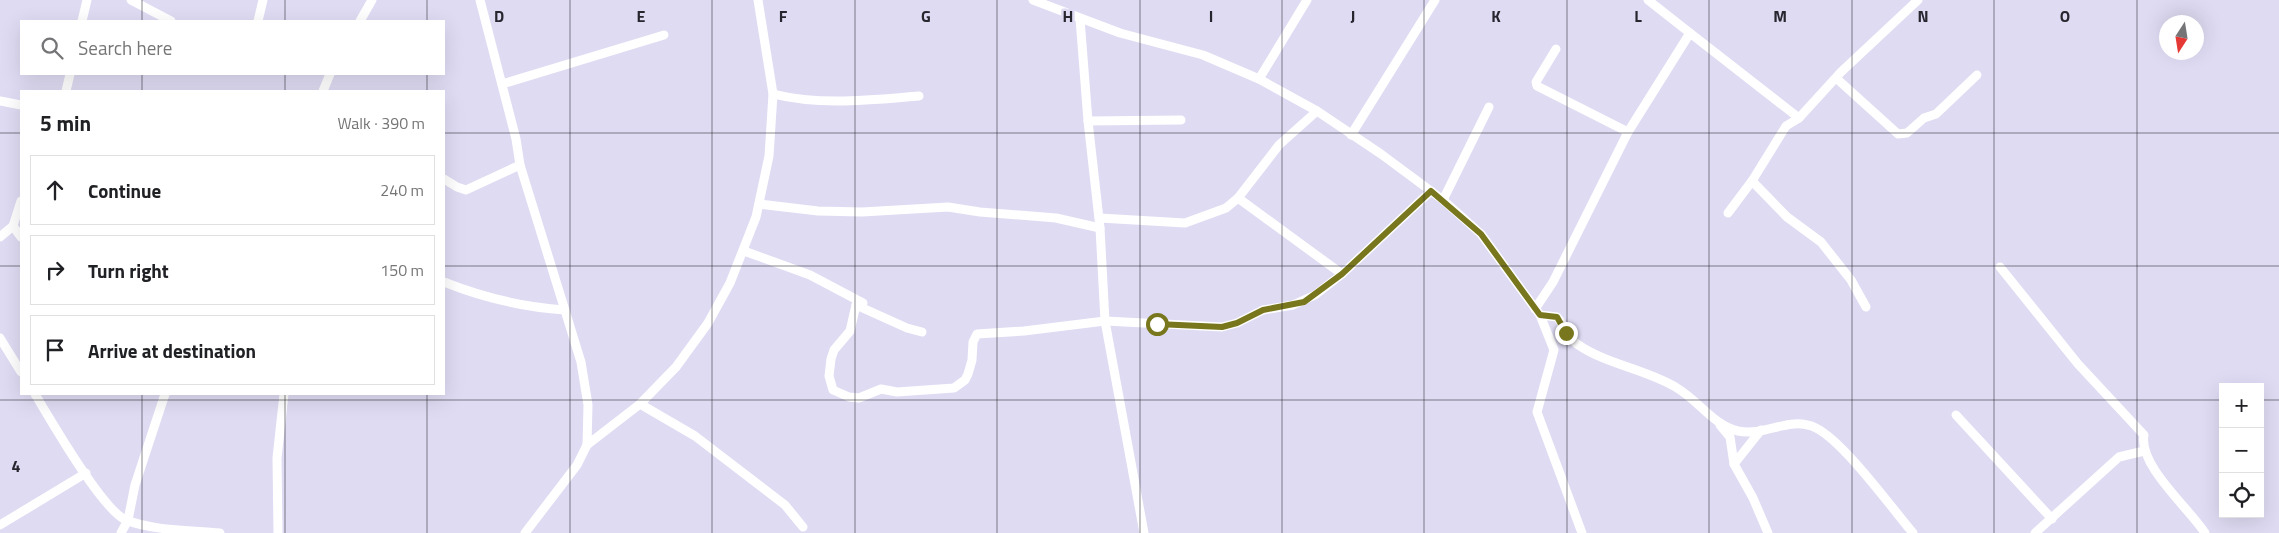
<!DOCTYPE html>
<meta charset="utf-8">
<style>
:root{--surface:#fff;--page:#f6f6f6;--text:#202124;--muted:#757577;--line:#e0e0e0}
body{margin:0;font-family:"Titillium Web",sans-serif;background:var(--page);color:var(--text)}
.controls{position:absolute;right:15px;bottom:15px;display:grid;overflow:hidden;border-radius:0px;box-shadow:0 5px 20px #0002}
.controls button{width:45px;height:45px;display:grid;place-items:center;padding:0;border:0;border-bottom:1px solid var(--line);background:var(--surface);color:var(--text);font:25px sans-serif}
.compass{position:absolute;left:2159px;top:15px;width:45px;height:45px;border-radius:50%;background:var(--surface);box-shadow:0 5px 20px #0002;rotate:192deg}
.stop{position:absolute;width:15px;height:15px;margin:-11px;border:4px solid #78771d;border-radius:50%;background:#fff}
.stop.end{background:#78771d;border-color:#fff;box-shadow:0 1px 5px #0008}
.list{margin:0;padding:0;list-style:none}
h2{display:flex;justify-content:space-between;align-items:center;height:65px;margin:0;padding:0 20px;font-size:21px}
h2 small{font-size:16px;font-weight:400;color:var(--muted)}
.list li{display:grid;grid-template-columns:32px 1fr auto;gap:15px;align-items:center;box-sizing:border-box;height:70px;margin:0 10px 10px;padding:0 10px;border:1px solid var(--line);border-radius:0px}
.list b{display:block;font-size:19px;white-space:nowrap}
.list em{font-size:16px;font-style:normal;color:var(--muted)}
.icon{flex:none;width:28px;height:28px;fill:none;stroke:currentColor;stroke-width:2;stroke-linecap:round;stroke-linejoin:round}
.map{position:relative;flex:none;width:2279px;height:533px;overflow:hidden}
.search{position:absolute;background:var(--surface);box-shadow:0 5px 20px #0002;left:20px;top:20px;width:425px;height:55px;display:flex;align-items:center;gap:12px;box-sizing:border-box;padding:0 18px;border-radius:0px;color:var(--muted);font-size:19px}
.panel{position:absolute;background:var(--surface);box-shadow:0 5px 20px #0002;left:20px;top:90px;width:425px;height:305px;border-radius:0px}
.map>svg:first-child{display:block}
</style>
<div class="map">
<svg width="2279" height="533" viewBox="0 0 2279 533">
<rect width="100%" height="100%" fill="#dfdbf3"/>
<g fill="none" stroke-linecap="round" stroke-linejoin="round">
<g stroke="#fff" stroke-width="9">
<polyline points="131,0 171,21"/>
<polyline points="480,0 516,139 520,165 581,362 588,405 587,445"/>
<polyline points="1033,0 1120,33 1203,55 1259,79 1317,111 1381,154 1443,200 1481,234 1540,315 1554,350 1537,412 1582,533"/>
<polyline points="1648,0 1690,33"/>
<polyline points="1080,19 1088,121 1100,228 1105,321 1144,533"/>
<polyline points="82,21 87,0"/>
<polyline points="258,21 263,0"/>
<polyline points="360,21 372,0"/>
<polyline points="1556,49 1536,82 1537,86 1628,132"/>
<polyline points="1836,78 1898,134 1907,133 1924,118 1936,114 1977,75"/>
<polyline points="1259,79 1307,0"/>
<polyline points="502,84 664,35"/>
<polyline points="66,91 70,74"/>
<polyline points="323,91 330,74"/>
<path d="M773,94c48,12 97,6 146,2"/>
<polyline points="0,101 21,105"/>
<polyline points="1088,121 1181,120"/>
<polyline points="1351,135 1435,0"/>
<polyline points="444,179 457,187 466,190 520,165"/>
<polyline points="1752,181 1787,217 1821,242 1851,280 1866,307"/>
<polyline points="1238,198 1342,274"/>
<polyline points="1443,200 1489,107"/>
<polyline points="759,204 818,211 862,212 948,207 980,212 1056,218 1100,228"/>
<polyline points="1728,213 1752,181 1786,126 1799,118"/>
<polyline points="1100,218 1185,223 1226,208 1238,198 1279,145 1317,111"/>
<polyline points="13,226 21,237"/>
<polyline points="0,237 13,226 21,201"/>
<polyline points="744,251 810,275 863,303 856,305 907,328 922,332"/>
<path d="M2000,267l78,97 66,71c-6,30 45,73 61,98"/>
<path d="M444,282c40,16 78,25 121,28"/>
<polyline points="856,305 850,331 834,350 831,359 829,376 833,390 849,397 859,398 881,389 897,392 954,388 965,380 968,374 972,360 973,342 977,334 1024,331 1105,321 1222,327 1237,323 1263,310 1293,305 1315,295 1342,274 1431,191"/>
<polyline points="1535,309 1553,282 1628,132 1690,33 1799,118 1841,72 1918,0"/>
<path d="M1540,315l17,2c8,9 10,20 20,27 30,21 69,25 100,44 22,13 36,37 61,43 28,6 51,-16 78,-3 28,14 75,79 97,105"/>
<polyline points="0,338 21,372"/>
<path d="M35,394c15,25 67,116 91,126 28,11 64,10 94,13"/>
<polyline points="640,404 695,436 785,505 803,527"/>
<polyline points="1956,415 2052,519"/>
<polyline points="1720,425 1730,437 1734,464 1753,498 1768,533"/>
<polyline points="1734,464 1761,430"/>
<polyline points="0,525 86,473"/>
<polyline points="121,533 128,520 135,485 165,394"/>
<polyline points="278,533 277,458 284,394"/>
<polyline points="525,533 577,465 587,445 640,404 676,367 708,323 730,283 756,217 769,156 773,94 758,0"/>
<polyline points="2035,533 2119,457 2144,451"/>
</g>
</g>
<g fill="none" stroke-linecap="round" stroke-linejoin="round">
<polyline stroke="#78771d" stroke-width="6" points="1157,324 1222,327 1237,323 1263,310 1304,302 1342,274 1431,191 1481,234 1540,315 1557,317 1566,333"/>
</g>
<path fill="none" stroke="#27252e" stroke-width="1" stroke-opacity="0.55" d="M142,0v21M285,0v21M427,0v21M570,0v533M712,0v533M855,0v533M997,0v533M1140,0v533M1282,0v533M1424,0v533M1567,0v533M1709,0v533M1852,0v533M1994,0v533M2137,0v533M142,74v17M285,74v17M427,74v17M0,133h21M444,133h1835M0,266h21M444,266h1835M142,394v139M285,394v139M427,394v139M0,400h2223M2260,400h19"/>
<g font-size="16" text-anchor="middle" font-weight="bold" fill="#27252e" stroke="#dfdbf3" stroke-width="5" stroke-linejoin="round" paint-order="stroke">
<text x="499" y="22">D</text>
<text x="641" y="22">E</text>
<text x="783" y="22">F</text>
<text x="926" y="22">G</text>
<text x="1068" y="22">H</text>
<text x="1211" y="22">I</text>
<text x="1353" y="22">J</text>
<text x="1496" y="22">K</text>
<text x="1638" y="22">L</text>
<text x="1780" y="22">M</text>
<text x="1923" y="22">N</text>
<text x="2065" y="22">O</text>
<text x="16" y="472">4</text>
</g>
</svg>
<div class="controls">
<button>+</button>
<button>−</button>
<button><svg class="icon" aria-label="locate" viewBox="0 0 24 24"><circle cx="12" cy="12" r="6"/><path d="M12 2v4M12 18v4M2 12h4M18 12h4"/></svg></button>
</div>
<svg class="compass" viewBox="-18 -18 36 36"><path d="M0-13l5 13h-10z" fill="#e53935"/><path d="M0 13l5-13h-10z" fill="#757577"/></svg>
<div class="stop" style="left:1157px;top:324px"></div>
<div class="stop end" style="left:1566px;top:333px"></div>
<div class="search"><svg class="icon" aria-label="search" viewBox="0 0 24 24"><circle cx="10" cy="10" r="6"/><path d="M15 15l6 6"/></svg>Search here</div>
<section class="panel">
<h2>5 min<small>Walk · 390 m</small></h2>
<ul class="list">
<li><svg class="icon" aria-label="ahead" viewBox="0 0 24 24"><path d="M12 20V5M6 11l6-6 6 6"/></svg><div><b>Continue</b></div><em>240 m</em></li>
<li><svg class="icon" aria-label="right" viewBox="0 0 24 24"><path d="M7 20v-9h11M14 6l5 5-5 5"/></svg><div><b>Turn right</b></div><em>150 m</em></li>
<li><svg class="icon" aria-label="arrive" viewBox="0 0 24 24"><path d="M6 21V4h12l-3 4 3 4H6"/></svg><div><b>Arrive at destination</b></div></li>
</ul>
</section>
</div>
